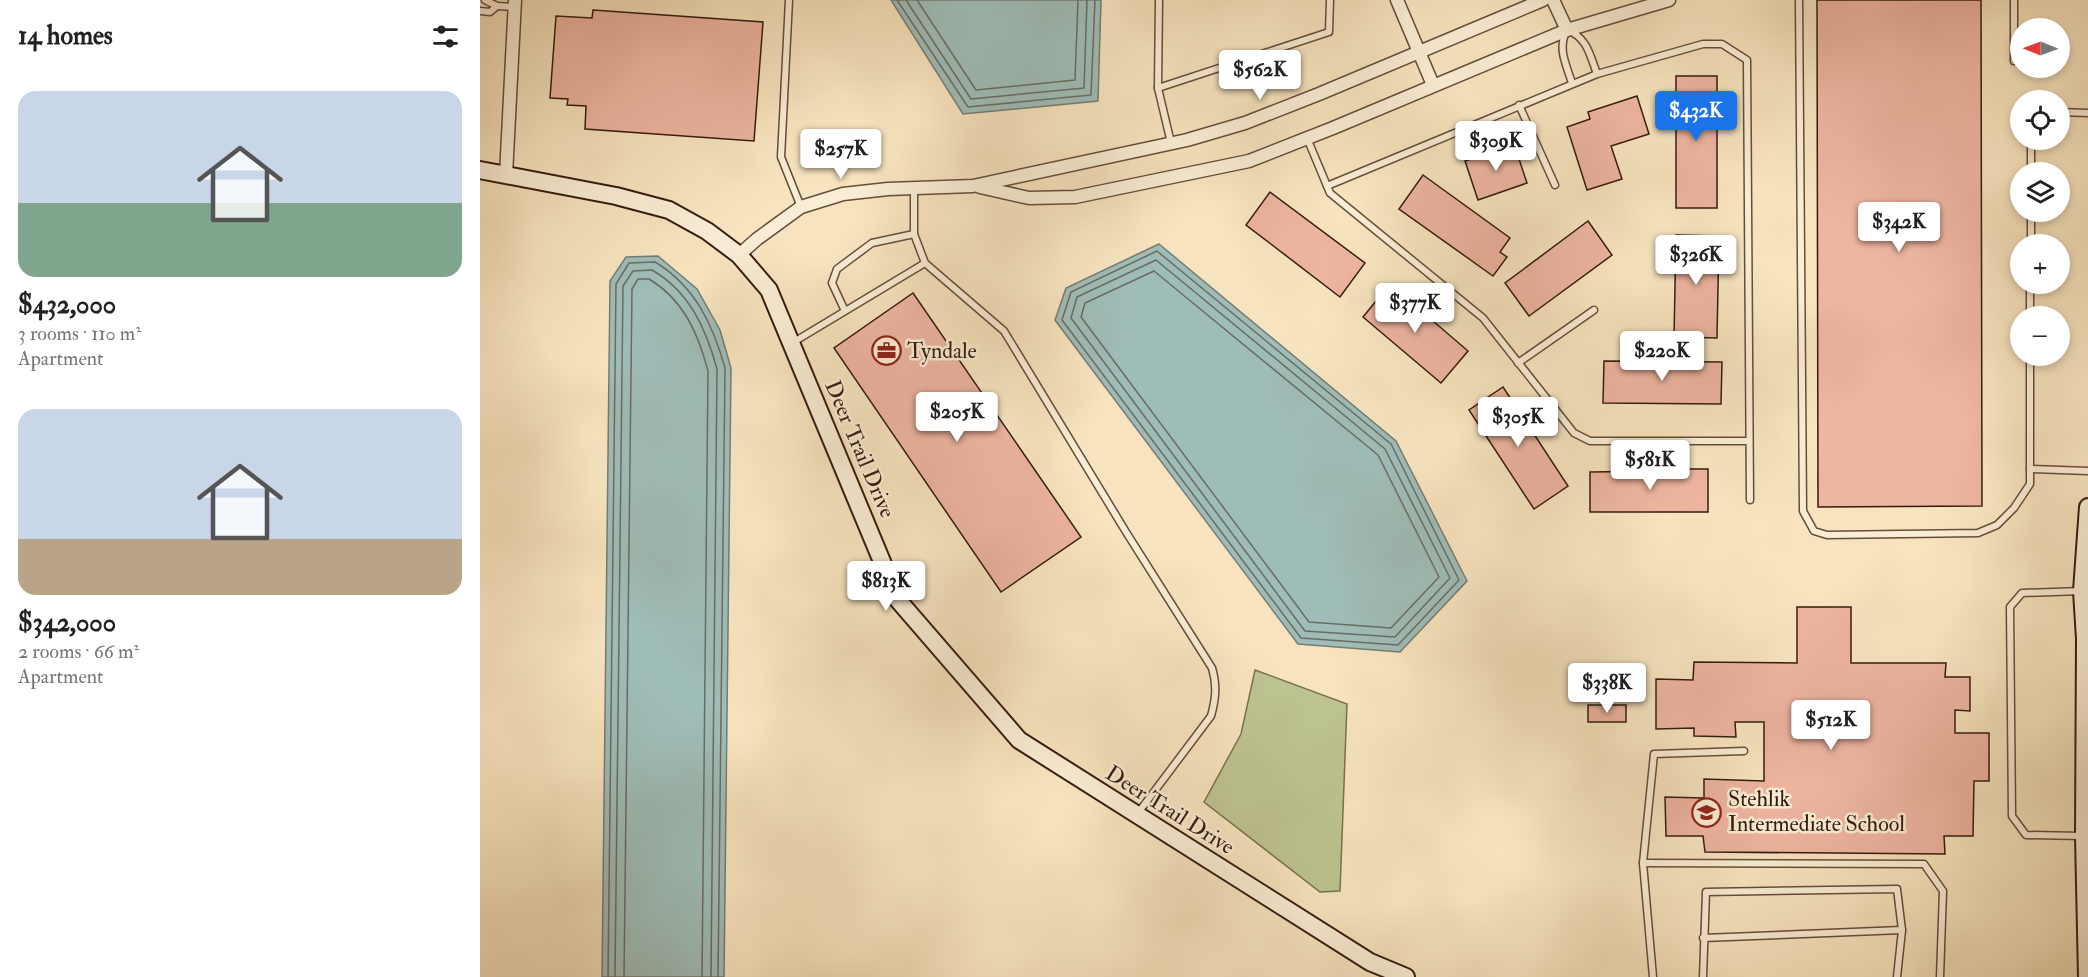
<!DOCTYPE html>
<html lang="en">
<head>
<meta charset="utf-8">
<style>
	body { margin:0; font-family:"IM FELL Double Pica",serif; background:#f6f6f6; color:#222; height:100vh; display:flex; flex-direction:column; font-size:22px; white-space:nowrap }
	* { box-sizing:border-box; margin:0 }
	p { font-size:20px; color:#767676 }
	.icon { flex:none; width:33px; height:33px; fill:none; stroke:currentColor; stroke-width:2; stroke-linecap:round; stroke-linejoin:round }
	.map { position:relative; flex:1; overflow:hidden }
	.side { display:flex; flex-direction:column; background:#fff; width:480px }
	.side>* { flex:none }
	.needle { width:39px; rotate:271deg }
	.fabs { position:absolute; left:1530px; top:18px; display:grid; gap:12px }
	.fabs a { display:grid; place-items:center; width:60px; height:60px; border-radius:50%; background:#fff; box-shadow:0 3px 9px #0003; font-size:30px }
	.price { position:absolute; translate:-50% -51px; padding:0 14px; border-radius:6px; background:#fff; color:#222; font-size:20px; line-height:39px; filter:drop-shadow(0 2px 3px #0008) }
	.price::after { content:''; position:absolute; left:50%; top:36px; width:18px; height:14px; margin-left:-9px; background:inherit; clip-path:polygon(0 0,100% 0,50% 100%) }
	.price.selected { background:#1a73e8; color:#fff }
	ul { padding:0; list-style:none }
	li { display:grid; align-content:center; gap:12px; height:318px; padding:0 18px }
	li span { display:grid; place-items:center; height:186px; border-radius:18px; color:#555 }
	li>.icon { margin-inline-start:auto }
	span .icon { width:108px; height:108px; fill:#fffc; stroke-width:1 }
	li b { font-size:26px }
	h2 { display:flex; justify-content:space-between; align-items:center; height:72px; padding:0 18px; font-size:26px }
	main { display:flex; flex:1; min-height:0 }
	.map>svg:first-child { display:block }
</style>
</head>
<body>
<main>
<section class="side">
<h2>14 homes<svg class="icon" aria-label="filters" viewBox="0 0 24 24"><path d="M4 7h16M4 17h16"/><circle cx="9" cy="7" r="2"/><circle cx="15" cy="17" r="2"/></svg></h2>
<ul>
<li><span style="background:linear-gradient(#c9d6e8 60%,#7fa58c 0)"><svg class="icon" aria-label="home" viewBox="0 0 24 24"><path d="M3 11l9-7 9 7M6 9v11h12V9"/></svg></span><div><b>$432,000</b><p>3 rooms · 110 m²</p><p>Apartment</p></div></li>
<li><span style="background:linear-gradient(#c9d6e8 70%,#b9a48a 0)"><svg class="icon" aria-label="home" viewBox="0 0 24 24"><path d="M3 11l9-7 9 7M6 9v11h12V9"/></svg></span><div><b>$342,000</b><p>2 rooms · 66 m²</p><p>Apartment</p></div></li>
</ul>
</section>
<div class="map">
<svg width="1608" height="977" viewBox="0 0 1608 977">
	<rect width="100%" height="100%" fill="#f7e4bf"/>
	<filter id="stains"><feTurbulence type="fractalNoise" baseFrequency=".00333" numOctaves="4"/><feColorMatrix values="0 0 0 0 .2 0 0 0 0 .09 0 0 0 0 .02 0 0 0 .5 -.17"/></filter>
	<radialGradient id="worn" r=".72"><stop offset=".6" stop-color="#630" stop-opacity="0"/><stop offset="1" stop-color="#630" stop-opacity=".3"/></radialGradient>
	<!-- green -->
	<polygon fill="#bdc491" stroke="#797050" stroke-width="1.5" points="775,670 867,704 860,891 840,892 724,802 761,734"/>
	<!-- water -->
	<g fill="#9fbdb8" stroke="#757c74" stroke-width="1.5">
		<polygon points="411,0 621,0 618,101 483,114"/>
		<polygon points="679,244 916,441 987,581 920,652 818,644 575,320 586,288"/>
		<polygon points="178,256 217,289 240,330 251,368 244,977 122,977 130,281 146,257"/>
	</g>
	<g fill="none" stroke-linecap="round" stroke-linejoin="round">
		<!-- shore -->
		<g stroke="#6a6c64" stroke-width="1.5">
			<polyline points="417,0 488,107 611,95 615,0"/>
			<polyline points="426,0 491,99 604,88 607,0"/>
			<polyline points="437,0 496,90 595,80 598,0"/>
			<polygon points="677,251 911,444 979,580 918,645 821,638 582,320 591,292"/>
			<polygon points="676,260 905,449 970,578 915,637 825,631 591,318 597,297"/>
			<polygon points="674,271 898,455 959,577 911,628 829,622 601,317 605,303"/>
			<path d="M128 977 136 284 149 263 175 262C215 286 233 325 245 368L238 977"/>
			<path d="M135 977 143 286 153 271 172 270C210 292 226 329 237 369L231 977"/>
			<path d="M144 977 152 289 158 279H169C203 299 218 333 228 371L222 977"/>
		</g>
	</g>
	<!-- building -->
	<g fill="#eeb5a1" stroke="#351b0f" stroke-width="1.5">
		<polygon points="1337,0 1501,0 1502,506 1338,507"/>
		<polygon points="113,10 283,22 274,141 105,129 106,106 87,105 88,99 70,98 76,16 112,18"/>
		<rect x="1196" y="76" width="41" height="132"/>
		<polygon points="1157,96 1169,134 1131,146 1142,179 1107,190 1087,127 1110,119 1108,112"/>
		<polygon points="1034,144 1047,183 998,200 985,161"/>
		<polygon points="943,175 1030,238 1020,252 1027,257 1013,276 919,209"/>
		<polygon points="790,192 885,263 860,297 766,225"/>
		<polygon points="1108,221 1132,255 1049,316 1025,283"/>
		<polygon points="1196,235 1239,236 1237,338 1194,337"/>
		<polygon points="910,284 988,351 961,383 883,317"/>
		<polygon points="433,293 601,537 521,592 354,348"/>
		<polygon points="1124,361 1242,362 1241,404 1123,403"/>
		<polygon points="1023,387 1088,486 1054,509 989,410"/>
		<polygon points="1181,469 1228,469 1228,512 1110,512 1110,472 1181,471"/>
		<polygon points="1317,607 1371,607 1371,663 1466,663 1465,677 1490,677 1490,711 1475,710 1475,733 1509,733 1509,781 1494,781 1493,836 1464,836 1465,854 1225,852 1223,836 1186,836 1185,797 1224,798 1224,779 1284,781 1284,722 1255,722 1256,737 1214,736 1214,728 1176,729 1176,679 1213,680 1214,662 1317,663"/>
		<rect x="1108" y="705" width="38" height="17"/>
	</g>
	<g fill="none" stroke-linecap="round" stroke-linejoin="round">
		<defs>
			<g id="lane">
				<polyline points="5,0 17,6 35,7"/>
				<polyline points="309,0 301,157 321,207"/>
				<polyline points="1319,0 1323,511 1334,531 1347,535 1498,533 1517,525 1534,508 1550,484 1550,356"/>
				<polyline points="0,11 10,12 17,6"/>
				<polyline points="1534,61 1534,0"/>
				<path d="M1092 83C1086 64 1077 48 1087 30 1107 37 1110 55 1117 74"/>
				<polyline points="678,88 679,0"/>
				<polyline points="1039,105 1075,185"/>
				<polyline points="1580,112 1608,113"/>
				<polyline points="827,138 850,193 1003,318 1094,433 1110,441 1269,441"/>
				<polyline points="691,143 678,88 849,32 850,0"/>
				<polyline points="1551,172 1551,140"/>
				<polyline points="847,186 1117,74 1223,44 1242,44 1267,60 1270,500"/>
				<path d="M434 189V234L445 263 524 331 646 532 732 668C737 685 736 698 731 716L658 813"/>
				<polyline points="1551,244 1551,212"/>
				<polyline points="365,311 352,283 357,269 392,243 434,234"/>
				<polyline points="1550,316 1550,284"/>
				<polyline points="312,343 445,263"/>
				<polyline points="1038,363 1114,310"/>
				<polyline points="1550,469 1608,471"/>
				<polyline points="1601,591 1542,593 1530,607 1532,816 1546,835 1602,836"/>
				<polyline points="1163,863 1444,864 1463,891 1460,977"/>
				<polyline points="1223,938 1422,930"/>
				<polyline points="1173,977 1163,863 1174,754 1264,751"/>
				<polyline points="1223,977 1226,892 1417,889 1422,930 1417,977"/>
			</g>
			<g id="street">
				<polyline points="917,0 953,85"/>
				<polyline points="1073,0 1087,30"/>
				<polyline points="26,175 35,0"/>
				<polyline points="500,187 549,198 595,197 769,161 853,128 1087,30 1189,0"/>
				<polyline points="259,255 277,239 321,207 363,194 408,189 493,186 707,140 765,123 839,94 1063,0"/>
			</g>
			<g id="secondary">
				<polyline points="0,170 136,196 189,210 227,231 259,255 289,290 418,600 539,740 890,962 926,977"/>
				<polyline points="1607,977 1604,836 1605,639 1602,591 1608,507"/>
			</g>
		</defs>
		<!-- lane casing -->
		<use href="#lane" stroke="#664d3b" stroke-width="9"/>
		<!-- street casing -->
		<use href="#street" stroke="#664d3b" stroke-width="15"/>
		<!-- secondary casing -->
		<use href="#secondary" stroke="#351b0f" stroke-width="20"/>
		<!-- lane -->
		<use href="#lane" stroke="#faedd5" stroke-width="6"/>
		<!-- street -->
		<use href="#street" stroke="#faedd5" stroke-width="12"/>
		<!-- secondary -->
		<use href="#secondary" stroke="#faedd5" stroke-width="16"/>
	</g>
	<!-- icons -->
	<defs>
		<symbol id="office-ring" viewBox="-11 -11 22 22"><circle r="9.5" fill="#faedd5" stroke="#8f2418" stroke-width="1.5"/><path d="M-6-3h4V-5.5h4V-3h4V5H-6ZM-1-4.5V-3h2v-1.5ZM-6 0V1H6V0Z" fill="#8f2418"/></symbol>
		<symbol id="school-ring" viewBox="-11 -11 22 22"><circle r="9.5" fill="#faedd5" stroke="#8f2418" stroke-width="1.5"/><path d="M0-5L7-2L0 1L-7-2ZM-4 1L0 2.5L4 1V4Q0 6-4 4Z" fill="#8f2418"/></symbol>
	</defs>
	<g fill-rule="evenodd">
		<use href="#office-ring" x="390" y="334" width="33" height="33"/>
		<use href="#school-ring" x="1210" y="796" width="33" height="33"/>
	</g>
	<g text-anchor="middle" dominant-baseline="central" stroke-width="5" stroke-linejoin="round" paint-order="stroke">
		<!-- poi labels -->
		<g font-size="22" fill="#351b0f" stroke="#faedd5" text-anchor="start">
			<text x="427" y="351">Tyndale</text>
			<text x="1248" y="799">Stehlik<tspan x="1248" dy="25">Intermediate School</tspan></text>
		</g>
		<!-- street labels -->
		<g font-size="22" fill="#351b0f" stroke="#faedd5">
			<text transform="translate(380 449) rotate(67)">Deer Trail Drive</text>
			<text transform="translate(690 810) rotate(32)">Deer Trail Drive</text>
		</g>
	</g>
	<rect width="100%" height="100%" filter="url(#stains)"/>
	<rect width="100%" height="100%" fill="url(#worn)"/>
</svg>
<div class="fabs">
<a><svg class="needle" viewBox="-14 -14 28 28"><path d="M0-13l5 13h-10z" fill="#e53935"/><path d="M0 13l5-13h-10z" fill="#767676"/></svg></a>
<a><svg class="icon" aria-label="locate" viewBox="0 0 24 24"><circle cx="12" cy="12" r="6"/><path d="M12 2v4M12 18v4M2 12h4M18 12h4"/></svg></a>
<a><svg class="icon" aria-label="layers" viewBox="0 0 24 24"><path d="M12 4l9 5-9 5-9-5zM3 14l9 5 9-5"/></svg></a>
<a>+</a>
<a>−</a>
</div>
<b class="price" style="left:780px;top:101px">$562K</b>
<b class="price selected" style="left:1216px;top:142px">$432K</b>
<b class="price" style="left:1016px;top:172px">$309K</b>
<b class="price" style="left:361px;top:180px">$257K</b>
<b class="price" style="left:1419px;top:253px">$342K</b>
<b class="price" style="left:1216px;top:286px">$326K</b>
<b class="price" style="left:935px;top:334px">$377K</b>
<b class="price" style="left:1182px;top:382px">$220K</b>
<b class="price" style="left:477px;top:443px">$205K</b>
<b class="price" style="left:1038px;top:448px">$305K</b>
<b class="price" style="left:1170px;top:491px">$581K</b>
<b class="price" style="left:406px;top:612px">$813K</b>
<b class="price" style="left:1127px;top:714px">$338K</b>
<b class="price" style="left:1351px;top:751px">$512K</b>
</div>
</main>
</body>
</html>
